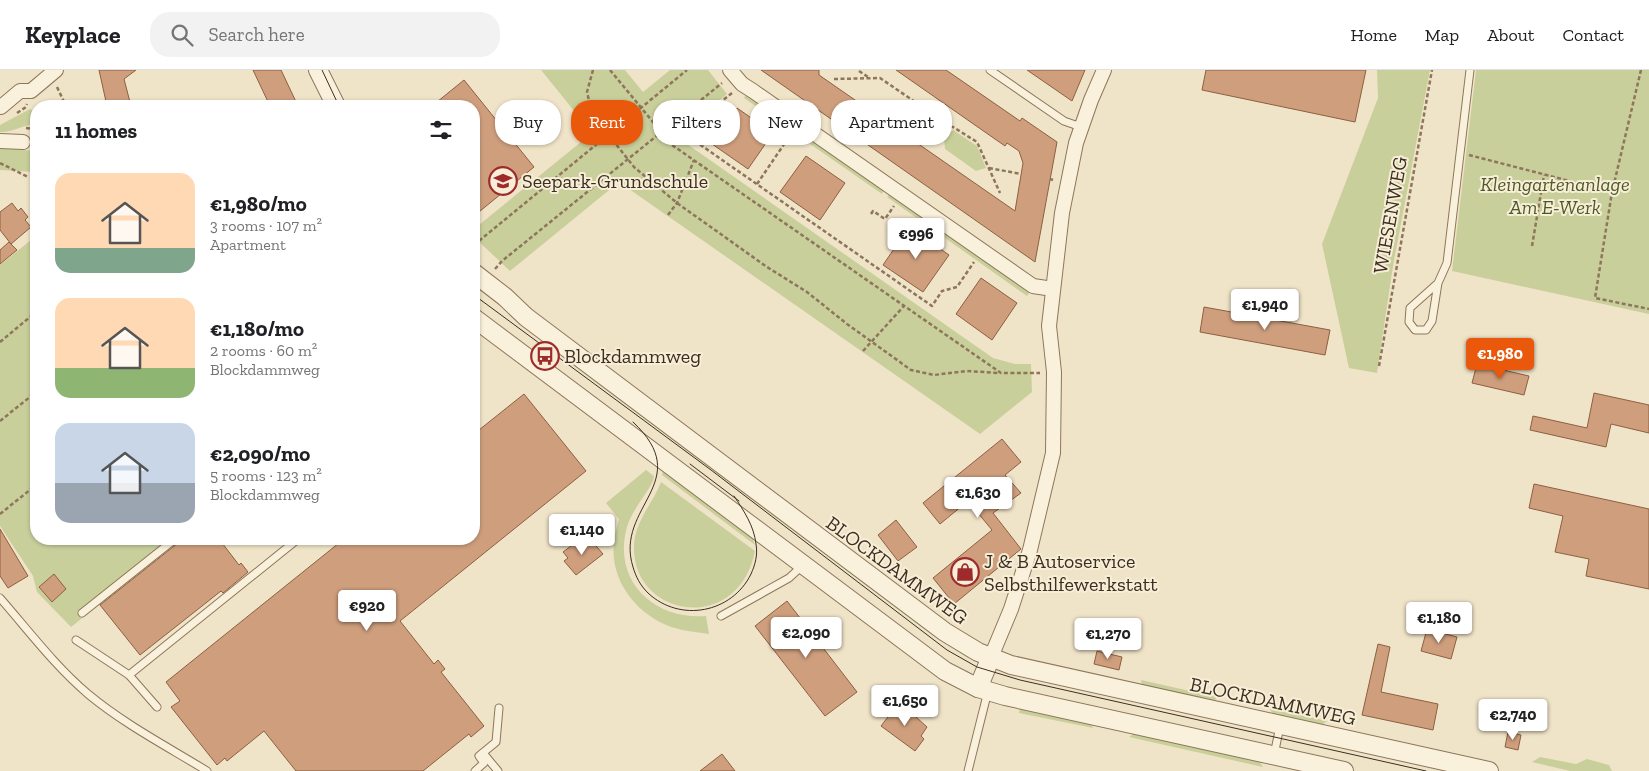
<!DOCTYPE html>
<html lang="en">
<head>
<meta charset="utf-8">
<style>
	body { margin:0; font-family:"Zilla Slab",serif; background:#f2f2f2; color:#202124; height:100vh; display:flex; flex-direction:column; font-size:19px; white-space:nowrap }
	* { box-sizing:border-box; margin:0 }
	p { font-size:16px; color:#757577 }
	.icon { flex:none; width:28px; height:28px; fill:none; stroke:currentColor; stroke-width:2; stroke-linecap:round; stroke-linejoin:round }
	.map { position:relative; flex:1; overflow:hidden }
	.details { position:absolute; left:30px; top:30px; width:450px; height:445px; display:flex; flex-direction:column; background:#fff; border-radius:20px; box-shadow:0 1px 4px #0004 }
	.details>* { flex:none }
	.banner { position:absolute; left:495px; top:30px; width:475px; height:45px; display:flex; gap:10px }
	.price { position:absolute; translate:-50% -42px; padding:0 11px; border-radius:5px; background:#fff; color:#222; font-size:16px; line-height:32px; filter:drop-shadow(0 1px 2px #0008) }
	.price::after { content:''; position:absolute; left:50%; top:30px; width:15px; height:11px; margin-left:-8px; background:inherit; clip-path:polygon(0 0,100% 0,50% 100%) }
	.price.selected { background:#ea580c; color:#fff }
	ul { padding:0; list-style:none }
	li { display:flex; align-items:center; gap:15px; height:125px; padding:0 25px }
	li span { display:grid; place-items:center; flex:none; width:140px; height:100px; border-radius:15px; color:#555 }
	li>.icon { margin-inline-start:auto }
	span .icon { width:60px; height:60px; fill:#fffc; stroke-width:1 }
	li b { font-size:21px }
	h2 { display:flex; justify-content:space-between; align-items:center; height:60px; padding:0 25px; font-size:21px }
	.chip { padding:0 18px; border-radius:20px; background:#fff; box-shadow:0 1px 4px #0004; font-size:18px; line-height:45px }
	.chip.selected { background:#ea580c; color:#fff }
	header { display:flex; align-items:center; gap:30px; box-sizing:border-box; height:70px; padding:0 25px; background:#fff; border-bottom:1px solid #e0e0e0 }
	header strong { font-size:24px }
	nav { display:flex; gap:28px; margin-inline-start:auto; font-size:18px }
	.search { width:350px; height:45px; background:#f2f2f2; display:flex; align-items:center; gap:12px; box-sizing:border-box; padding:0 18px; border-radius:20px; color:#757577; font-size:19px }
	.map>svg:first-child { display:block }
</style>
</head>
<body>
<header>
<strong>Keyplace</strong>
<div class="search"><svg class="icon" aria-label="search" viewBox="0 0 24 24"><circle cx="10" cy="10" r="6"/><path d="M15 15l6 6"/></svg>Search here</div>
<nav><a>Home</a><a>Map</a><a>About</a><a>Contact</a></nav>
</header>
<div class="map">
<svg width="1649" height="701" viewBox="0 0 1649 701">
	<rect width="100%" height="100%" fill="#f0e4c8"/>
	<!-- green -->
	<g fill="#c9cf9b">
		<polygon points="541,0 625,0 643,22 670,0 708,0 727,24 677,67 993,288 1015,294 1031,294 1032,322 980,364 619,112 510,201 474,167 474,159 592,63"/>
		<polygon points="1377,0 1430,0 1393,196 1377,303 1349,298 1322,174 1378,28"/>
		<polygon points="1476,0 1649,0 1649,244 1452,201"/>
		<polygon points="746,24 884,120 882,124 744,28"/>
		<path d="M30 39 36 43V54C22 55 11 63 0 62V55Z"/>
		<polygon points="953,60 977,76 986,98 976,101 945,79 944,68"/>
		<polygon points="0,78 36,81 36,102 0,100"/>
		<polygon points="890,124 1030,222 1027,226 887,127"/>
		<polygon points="36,166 36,469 181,469 71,557 37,522 33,506 0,456 0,195"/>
		<polygon points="577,291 969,585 968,588 932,565 574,296"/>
		<path d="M646 400 654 406 653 411C645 427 632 440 627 457 612 511 654 550 706 546L709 564C697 562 683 561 671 557 636 544 609 510 614 471 615 464 617 456 619 449L606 433Z"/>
		<polygon points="663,400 753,469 755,475 662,405"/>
		<path d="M661 412 755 481C738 566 631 548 634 475 635 451 653 433 661 412Z"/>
		<polygon points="1141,610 1217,627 1214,632 1142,616"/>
		<polygon points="1020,638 1091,653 1093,658 1019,643"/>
		<polygon points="1269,638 1327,651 1321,656 1274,645"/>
		<polygon points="1135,663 1259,691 1263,697 1129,667"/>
		<polygon points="1540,687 1576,694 1587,689 1609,695 1612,701 1570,701 1532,692"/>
	</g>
	<!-- building -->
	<g fill="#cf9f7d" stroke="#8d5f41">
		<polygon points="99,0 136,0 124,9 131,36 107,36"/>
		<polygon points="253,0 281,0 298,36 270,36"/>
		<polygon points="761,0 819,0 819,5 1015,141 1023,93 1019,81 1007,73 1005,76 896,0 946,0 1020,51 1022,48 1057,72 1035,192"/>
		<polygon points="1027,0 1085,0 1072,31"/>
		<polygon points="1206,0 1366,0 1355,52 1202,20"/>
		<polygon points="464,10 534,97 474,146 474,36 432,36"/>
		<polygon points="737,38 773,63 748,99 712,74"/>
		<polygon points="806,86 845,113 820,150 780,122"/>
		<polygon points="12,133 18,141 21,138 28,147 25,150 31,157 11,174 0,160 0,142"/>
		<polygon points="909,157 949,185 923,222 883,195"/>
		<polygon points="9,172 17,180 0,194 0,180"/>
		<polygon points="981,208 1017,233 992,270 956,244"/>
		<polygon points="1204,237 1330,260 1325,285 1200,262"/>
		<polygon points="1477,294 1529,306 1524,325 1472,313"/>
		<polygon points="1594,323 1649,335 1649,363 1611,354 1606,377 1530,360 1533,346 1587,358"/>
		<polygon points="524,324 586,401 400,551 434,594 438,590 445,599 441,602 484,656 471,667 469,664 423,701 296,701 264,661 227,691 225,688 217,695 171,637 180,631 166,612 344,469 474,469 474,364"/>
		<polygon points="1002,369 1021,392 1005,405 1021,423 993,443 1021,479 954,534 933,508 992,460 968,431 940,454 923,433"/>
		<polygon points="1534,414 1649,439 1649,519 1586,506 1589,489 1555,482 1563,446 1529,438"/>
		<polygon points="896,450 917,477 898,491 878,465"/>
		<polygon points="0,459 28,506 8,518 0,506"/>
		<polygon points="181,469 219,469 239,495 241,493 248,502 223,523 221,521 140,585 100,535 178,473"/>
		<polygon points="579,470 583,476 591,470 603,484 576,505 564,491 568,488 563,482"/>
		<polygon points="54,504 66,519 52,532 39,517"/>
		<polygon points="787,531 857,622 825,646 755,556"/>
		<polygon points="1427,559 1457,567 1451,589 1421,581"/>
		<polygon points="1378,574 1390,577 1381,622 1438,634 1433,660 1362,645"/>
		<polygon points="1097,581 1122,587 1119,600 1094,594"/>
		<polygon points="897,635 916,647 927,657 921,666 924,669 915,681 881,656"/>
		<polygon points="1508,662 1521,665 1518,680 1505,677"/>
		<polygon points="722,684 735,701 700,701"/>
	</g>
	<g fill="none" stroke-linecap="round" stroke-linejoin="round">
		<defs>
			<g id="service">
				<polyline points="990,0 1064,51 1081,57"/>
				<polyline points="1438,213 1410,238 1409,252 1415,260 1426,260 1432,251 1438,213 1447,193 1470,0"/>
				<path d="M0 528C28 560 55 596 88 624 124 654 168 677 207 701"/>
				<polyline points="82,543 175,469"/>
				<polyline points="721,546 789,508 802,496"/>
				<polyline points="76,570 129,605 298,469"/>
				<polyline points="129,605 157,637"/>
				<polyline points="483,683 498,701"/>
				<polyline points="1274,685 1280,656"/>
				<polyline points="475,701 484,693 479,686 496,672 499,638"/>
				<polyline points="968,701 988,621"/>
			</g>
			<g id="minor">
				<polyline points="730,0 742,14 753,21 1033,216 1053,219"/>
				<polyline points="1,37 20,21 31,21 56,0"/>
				<polyline points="0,71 23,72"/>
				<polyline points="991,587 1011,539 1030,480 1053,383 1054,302 1049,256 1062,143 1076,73 1091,30 1104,0"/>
			</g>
			<g id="tertiary">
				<polyline points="318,0 336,36"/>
				<polyline points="474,203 505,227 526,247 945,562 978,582 1011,595 1489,701"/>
				<polyline points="474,248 945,601 978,618 1005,626 1344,701"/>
				<polyline points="978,618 991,587"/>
			</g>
		</defs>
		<!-- service casing -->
		<use href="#service" stroke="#8d765c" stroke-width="9"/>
		<!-- minor casing -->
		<use href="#minor" stroke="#8d765c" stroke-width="16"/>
		<!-- tertiary casing -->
		<use href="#tertiary" stroke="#8d765c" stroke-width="20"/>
		<!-- path -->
		<g stroke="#8d765c" stroke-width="2.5" stroke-dasharray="4 2.5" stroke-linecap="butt">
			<polyline points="593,0 587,22 591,39 596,49 634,97 677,133 767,197 807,222 847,254 911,300 934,305 966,301 999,303"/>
			<polyline points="610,0 672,75 1001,303 1040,303"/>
			<polyline points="1641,0 1612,122 1595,228 1649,239"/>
			<polyline points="859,1 868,7"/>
			<polyline points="834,9 880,8 927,40 936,57 953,57 977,72 1000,123"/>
			<polyline points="57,17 66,36"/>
			<polyline points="732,23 712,39 692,69 932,236 942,221 957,217 974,192"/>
			<polyline points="17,43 26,37 27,34"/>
			<polyline points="26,58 36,59"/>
			<polyline points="1469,85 1612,122"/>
			<polyline points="0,93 28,107"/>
			<polyline points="989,98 1021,104"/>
			<polyline points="1050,109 1053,110"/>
			<polyline points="757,114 791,64"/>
			<polyline points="871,144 873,141 885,149 894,136"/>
			<polyline points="668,145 677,133 694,90"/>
			<polyline points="474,175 687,0"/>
			<polyline points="1532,176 1544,105"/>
			<polyline points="495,199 502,191 722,13"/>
			<polyline points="0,272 36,242"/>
			<polyline points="863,281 904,236"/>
			<polyline points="1379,296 1432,0"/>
			<polyline points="0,351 36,322"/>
			<polyline points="0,444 36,415"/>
		</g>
		<!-- service -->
		<use href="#service" stroke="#faf1dc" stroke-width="7"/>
		<!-- minor -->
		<use href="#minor" stroke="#faf1dc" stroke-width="14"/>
		<!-- tertiary -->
		<use href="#tertiary" stroke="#faf1dc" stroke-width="18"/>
		<!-- tram -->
		<g stroke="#3d2e20" stroke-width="1">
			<polyline points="322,0 339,36"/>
			<polyline points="474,225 711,400 947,580 977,597 1020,610 1426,701"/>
			<path d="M633 352C697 412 614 436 633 497 636 507 640 515 648 523 680 553 732 543 751 504 755 495 758 485 756 474 754 456 744 441 734 426"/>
			<polyline points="690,394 739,431"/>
		</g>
	</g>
	<!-- icons -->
	<defs>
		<symbol id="school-ring" viewBox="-11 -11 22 22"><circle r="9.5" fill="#f7eed8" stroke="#9e2a2b" stroke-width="1.5"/><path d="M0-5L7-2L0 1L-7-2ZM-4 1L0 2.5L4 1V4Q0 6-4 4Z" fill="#9e2a2b"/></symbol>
		<symbol id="bus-ring" viewBox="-11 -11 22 22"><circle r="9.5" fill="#f7eed8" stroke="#9e2a2b" stroke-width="1.5"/><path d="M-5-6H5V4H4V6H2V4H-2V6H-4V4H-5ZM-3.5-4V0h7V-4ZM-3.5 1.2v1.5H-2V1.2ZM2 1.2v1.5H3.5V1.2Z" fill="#9e2a2b"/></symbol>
		<symbol id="shop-ring" viewBox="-11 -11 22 22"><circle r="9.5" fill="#f7eed8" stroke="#9e2a2b" stroke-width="1.5"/><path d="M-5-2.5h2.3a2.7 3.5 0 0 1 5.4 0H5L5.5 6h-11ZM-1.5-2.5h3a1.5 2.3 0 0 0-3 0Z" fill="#9e2a2b"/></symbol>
	</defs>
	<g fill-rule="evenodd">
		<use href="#school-ring" x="487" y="95" width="32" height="32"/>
		<use href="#bus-ring" x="529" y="270" width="32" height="32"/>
		<use href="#shop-ring" x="949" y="486" width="32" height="32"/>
	</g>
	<g text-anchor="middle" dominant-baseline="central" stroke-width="4" stroke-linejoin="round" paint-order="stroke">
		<!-- poi labels -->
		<g font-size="20" fill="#3d2e20" stroke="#f7eed8" text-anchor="start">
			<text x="522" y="111">Seepark-Grundschule</text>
			<text x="564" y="286">Blockdammweg</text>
			<text x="984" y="491">J &amp; B Autoservice<tspan x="984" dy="23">Selbsthilfewerkstatt</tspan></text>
		</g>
		<!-- park labels -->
		<g font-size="20" font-style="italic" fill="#4d5a26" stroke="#f7eed8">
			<text x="1555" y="114">Kleingartenanlage<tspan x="1555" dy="23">Am E-Werk</tspan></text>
		</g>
		<!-- street labels -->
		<g font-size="20" fill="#3d2e20" stroke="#f7eed8">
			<text transform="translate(1390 145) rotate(-80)">WIESENWEG</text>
			<text transform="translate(897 500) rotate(36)">BLOCKDAMMWEG</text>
			<text transform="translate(1273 631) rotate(12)">BLOCKDAMMWEG</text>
		</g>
	</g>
</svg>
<b class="price" style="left:916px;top:190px">€996</b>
<b class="price" style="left:1265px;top:261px">€1,940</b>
<b class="price selected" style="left:1500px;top:310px">€1,980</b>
<b class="price" style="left:978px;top:449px">€1,630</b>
<b class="price" style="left:582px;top:486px">€1,140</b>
<b class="price" style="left:367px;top:562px">€920</b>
<b class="price" style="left:1439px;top:574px">€1,180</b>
<b class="price" style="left:806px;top:589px">€2,090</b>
<b class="price" style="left:1108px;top:590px">€1,270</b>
<b class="price" style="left:905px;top:657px">€1,650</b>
<b class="price" style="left:1513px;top:671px">€2,740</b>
<div class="banner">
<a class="chip">Buy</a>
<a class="chip selected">Rent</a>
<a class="chip">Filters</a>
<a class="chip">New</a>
<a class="chip">Apartment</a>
</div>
<section class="details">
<h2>11 homes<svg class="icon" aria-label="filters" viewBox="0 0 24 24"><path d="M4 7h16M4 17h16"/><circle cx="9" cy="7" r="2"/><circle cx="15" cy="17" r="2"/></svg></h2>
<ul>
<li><span style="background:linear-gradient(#ffd9b3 75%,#7fa58c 0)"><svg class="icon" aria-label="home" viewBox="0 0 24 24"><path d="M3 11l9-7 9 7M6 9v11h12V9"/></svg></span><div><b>€1,980/mo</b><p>3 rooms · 107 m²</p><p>Apartment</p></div></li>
<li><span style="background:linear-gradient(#ffd9b3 70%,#8fb573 0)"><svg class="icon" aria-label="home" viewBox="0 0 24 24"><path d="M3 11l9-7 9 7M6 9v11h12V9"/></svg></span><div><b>€1,180/mo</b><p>2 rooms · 60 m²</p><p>Blockdammweg</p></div></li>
<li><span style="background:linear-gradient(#c9d6e8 60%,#9aa5b1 0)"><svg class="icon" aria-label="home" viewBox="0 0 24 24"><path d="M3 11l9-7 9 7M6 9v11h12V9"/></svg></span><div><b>€2,090/mo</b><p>5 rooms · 123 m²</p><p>Blockdammweg</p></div></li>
</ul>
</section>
</div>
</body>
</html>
